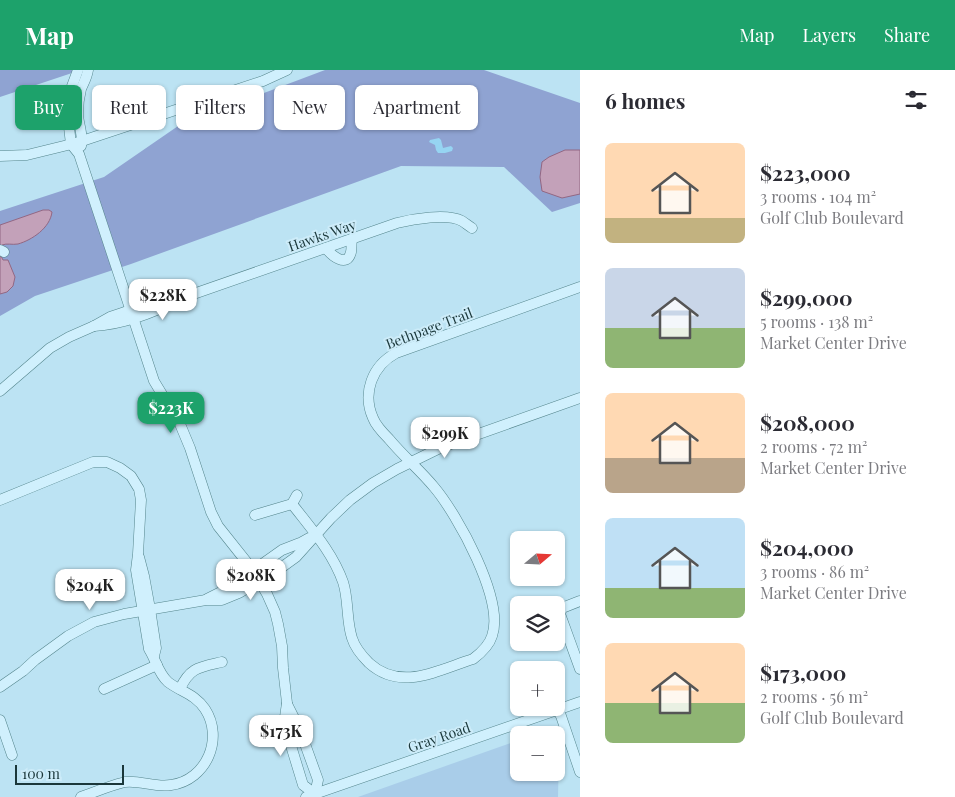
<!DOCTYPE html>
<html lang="en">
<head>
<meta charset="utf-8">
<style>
	body { margin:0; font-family:"Playfair Display",serif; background:#f2f2f3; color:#2b2b33; height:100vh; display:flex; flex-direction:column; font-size:19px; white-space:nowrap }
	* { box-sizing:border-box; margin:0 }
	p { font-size:16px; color:#7c7c81 }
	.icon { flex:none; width:28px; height:28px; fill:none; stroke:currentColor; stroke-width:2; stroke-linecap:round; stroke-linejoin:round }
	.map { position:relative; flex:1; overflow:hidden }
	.sheet { display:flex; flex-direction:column; background:#fff; width:375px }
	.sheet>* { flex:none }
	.guide { position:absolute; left:15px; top:15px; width:475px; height:45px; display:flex; gap:10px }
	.needle { width:32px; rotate:71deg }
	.buttons { position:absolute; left:510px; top:461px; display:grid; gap:10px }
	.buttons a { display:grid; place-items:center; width:55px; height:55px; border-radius:8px; background:#fff; box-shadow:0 1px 4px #0004; font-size:25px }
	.scale { position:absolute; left:15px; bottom:12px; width:109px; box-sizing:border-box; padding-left:5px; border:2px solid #1a373a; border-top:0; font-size:14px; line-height:18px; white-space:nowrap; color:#1a373a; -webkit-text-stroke:4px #cdecf9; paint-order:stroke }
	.price { position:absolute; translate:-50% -42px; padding:0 11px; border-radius:10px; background:#fff; color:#222; font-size:16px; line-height:32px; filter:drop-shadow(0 1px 2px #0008) }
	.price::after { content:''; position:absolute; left:50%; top:30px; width:15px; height:11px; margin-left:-8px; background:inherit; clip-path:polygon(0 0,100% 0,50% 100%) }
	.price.active { background:#1da26b; color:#fff }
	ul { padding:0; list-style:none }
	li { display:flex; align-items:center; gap:15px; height:125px; padding:0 25px }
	li span { display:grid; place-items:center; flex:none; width:140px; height:100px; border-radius:8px; color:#555 }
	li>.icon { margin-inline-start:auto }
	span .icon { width:60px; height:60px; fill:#fffc; stroke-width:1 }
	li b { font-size:21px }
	h2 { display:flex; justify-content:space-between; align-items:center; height:60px; padding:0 25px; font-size:21px }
	.chip { padding:0 18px; border-radius:8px; background:#fff; box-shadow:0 1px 4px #0004; font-size:18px; line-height:45px }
	.chip.active { background:#1da26b; color:#fff }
	header { display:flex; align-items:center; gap:30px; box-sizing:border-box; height:70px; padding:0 25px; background:#1da26b; color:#fff }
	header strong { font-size:24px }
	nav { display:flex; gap:28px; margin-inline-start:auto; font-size:18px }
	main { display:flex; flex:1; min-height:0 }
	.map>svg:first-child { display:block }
</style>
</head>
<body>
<header>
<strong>Map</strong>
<nav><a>Map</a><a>Layers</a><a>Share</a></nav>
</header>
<main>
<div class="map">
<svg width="580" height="727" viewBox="0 0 580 727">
	<rect width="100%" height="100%" fill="#bce3f3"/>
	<!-- farmland -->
	<polygon fill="#a9cde9" points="519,670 519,702 556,702 556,674 559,680 558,727 358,727"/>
	<!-- green -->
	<g fill="#8fa3d2">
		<polygon points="0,0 81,0 0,27"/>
		<polygon points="325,0 484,0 580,33 580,133 552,142 504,97 401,96 131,194 35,226 0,246 0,141 104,107 181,54"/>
	</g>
	<!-- sand -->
	<polygon fill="#96d4f2" points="439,68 441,70 443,78 451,76 453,78 452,81 445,83 438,83 436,80 435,75 429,72 430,70"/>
	<!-- water -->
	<g fill="#c3a1b9" stroke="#926783">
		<polygon points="565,80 580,80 580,124 562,128 542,121 540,107 542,92 549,87"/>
		<path d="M43 140H49L52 142C50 158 32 170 18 174 12 175 7 173 2 175L0 181V155Z"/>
		<polygon points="0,184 3,190 8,190 15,207 13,216 7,222 0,224"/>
	</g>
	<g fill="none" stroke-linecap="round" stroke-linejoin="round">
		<defs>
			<g id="minor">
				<polyline points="78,0 68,27 68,35 69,57 71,74 79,84 154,311 180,354 190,378 211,442 218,456 253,500 267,524 275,542 278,554 282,576 283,598 287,633 285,647 287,660 292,679 303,715 315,724"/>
				<path d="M81 76C84 67 78 53 78 44 78 35 79 27 81 19 84 12 87 7 88 0"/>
				<polyline points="0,86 27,85 76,73 263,11 287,0"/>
				<path d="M326 178C331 185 347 199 351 182 352 178 351 173 352 169"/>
				<polyline points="0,180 4,182"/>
				<path d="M94 256C125 254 155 242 182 228L397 153C413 149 447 143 462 151 465 153 469 156 472 158"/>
				<polyline points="0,321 50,278 69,267 94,256 110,247 122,243 156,231 175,229"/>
				<path d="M0 430 93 392H107L120 398 131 406 139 419 141 430 138 484 136 500 149 579C156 590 158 603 168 612 181 622 195 624 205 639 224 668 207 710 171 715 156 718 140 710 125 712 112 715 94 722 81 727"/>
				<polyline points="292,434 297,425"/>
				<path d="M255 445 292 434 296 439C314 462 333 484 343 512 349 530 346 550 352 568 355 578 362 586 369 593 401 622 438 600 473 589 481 583 489 576 492 566 505 530 457 444 434 417 420 400 403 386 389 369 383 363 376 356 373 348 362 323 372 296 396 283L580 217"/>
				<polyline points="139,487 144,506 150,539 156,578 154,586"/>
				<polyline points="207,529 235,515 258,497 282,480 300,473 309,468"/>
				<polyline points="580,531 562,538 560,544 580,599"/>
				<polyline points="0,617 23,601 35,590 68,566 94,552 124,544 206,530 222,530 239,523 278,500 296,487 331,448 350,430 373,413 397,399 442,377 580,328"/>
				<polyline points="104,619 157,595"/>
				<path d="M180 619C190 597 200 597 222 592"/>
				<polyline points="287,634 300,660 318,710 315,724"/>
				<polyline points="557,639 561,646 580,702"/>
				<polyline points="0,650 12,685"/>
				<polyline points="306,727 580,632"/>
			</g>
		</defs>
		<!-- minor casing -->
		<use href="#minor" stroke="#54858c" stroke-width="11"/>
		<!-- minor -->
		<use href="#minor" stroke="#d0f0fd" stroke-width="10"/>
	</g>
	<g text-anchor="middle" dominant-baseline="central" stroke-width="4" stroke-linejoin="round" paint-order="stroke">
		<!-- street labels -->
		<g font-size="14" fill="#1a373a" stroke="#cdecf9">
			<text transform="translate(322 165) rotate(-19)">Hawks Way</text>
			<text transform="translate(429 258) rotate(-21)">Bethpage Trail</text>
			<text transform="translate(439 667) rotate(-19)">Gray Road</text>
		</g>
	</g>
</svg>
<div class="buttons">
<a><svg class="needle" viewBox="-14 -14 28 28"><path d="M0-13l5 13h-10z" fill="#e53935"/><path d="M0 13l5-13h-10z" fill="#7c7c81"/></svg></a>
<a><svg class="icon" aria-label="layers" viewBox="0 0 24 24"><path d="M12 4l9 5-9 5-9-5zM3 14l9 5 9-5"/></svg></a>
<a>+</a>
<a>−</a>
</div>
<div class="scale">100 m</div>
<b class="price" style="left:163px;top:251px">$228K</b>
<b class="price active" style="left:171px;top:364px">$223K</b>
<b class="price" style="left:445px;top:389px">$299K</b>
<b class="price" style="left:251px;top:531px">$208K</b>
<b class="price" style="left:90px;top:541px">$204K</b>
<b class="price" style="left:281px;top:687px">$173K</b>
<div class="guide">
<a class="chip active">Buy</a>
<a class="chip">Rent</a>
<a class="chip">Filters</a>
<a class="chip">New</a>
<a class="chip">Apartment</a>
</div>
</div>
<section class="sheet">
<h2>6 homes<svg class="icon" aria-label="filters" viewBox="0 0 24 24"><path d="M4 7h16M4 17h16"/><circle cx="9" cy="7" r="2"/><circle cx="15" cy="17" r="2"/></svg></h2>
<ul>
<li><span style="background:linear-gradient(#ffd9b3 75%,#c2b280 0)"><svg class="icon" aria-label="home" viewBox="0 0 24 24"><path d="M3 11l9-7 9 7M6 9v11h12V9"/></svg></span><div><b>$223,000</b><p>3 rooms · 104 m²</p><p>Golf Club Boulevard</p></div></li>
<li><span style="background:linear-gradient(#c9d6e8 60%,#8fb573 0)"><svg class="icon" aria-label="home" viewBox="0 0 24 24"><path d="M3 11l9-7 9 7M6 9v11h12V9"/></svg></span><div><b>$299,000</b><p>5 rooms · 138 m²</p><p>Market Center Drive</p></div></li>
<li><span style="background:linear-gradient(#ffd9b3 65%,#b9a48a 0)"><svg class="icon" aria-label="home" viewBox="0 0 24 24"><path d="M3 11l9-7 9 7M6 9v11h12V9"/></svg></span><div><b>$208,000</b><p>2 rooms · 72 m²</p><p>Market Center Drive</p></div></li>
<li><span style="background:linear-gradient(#bfe0f5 70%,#8fb573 0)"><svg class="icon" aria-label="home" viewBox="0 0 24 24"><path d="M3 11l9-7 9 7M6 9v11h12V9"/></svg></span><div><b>$204,000</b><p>3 rooms · 86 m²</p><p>Market Center Drive</p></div></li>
<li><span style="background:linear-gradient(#ffd9b3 60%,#8fb573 0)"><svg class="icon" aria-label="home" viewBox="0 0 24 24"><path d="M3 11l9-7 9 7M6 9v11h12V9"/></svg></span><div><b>$173,000</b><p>2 rooms · 56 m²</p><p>Golf Club Boulevard</p></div></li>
</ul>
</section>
</main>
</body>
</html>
